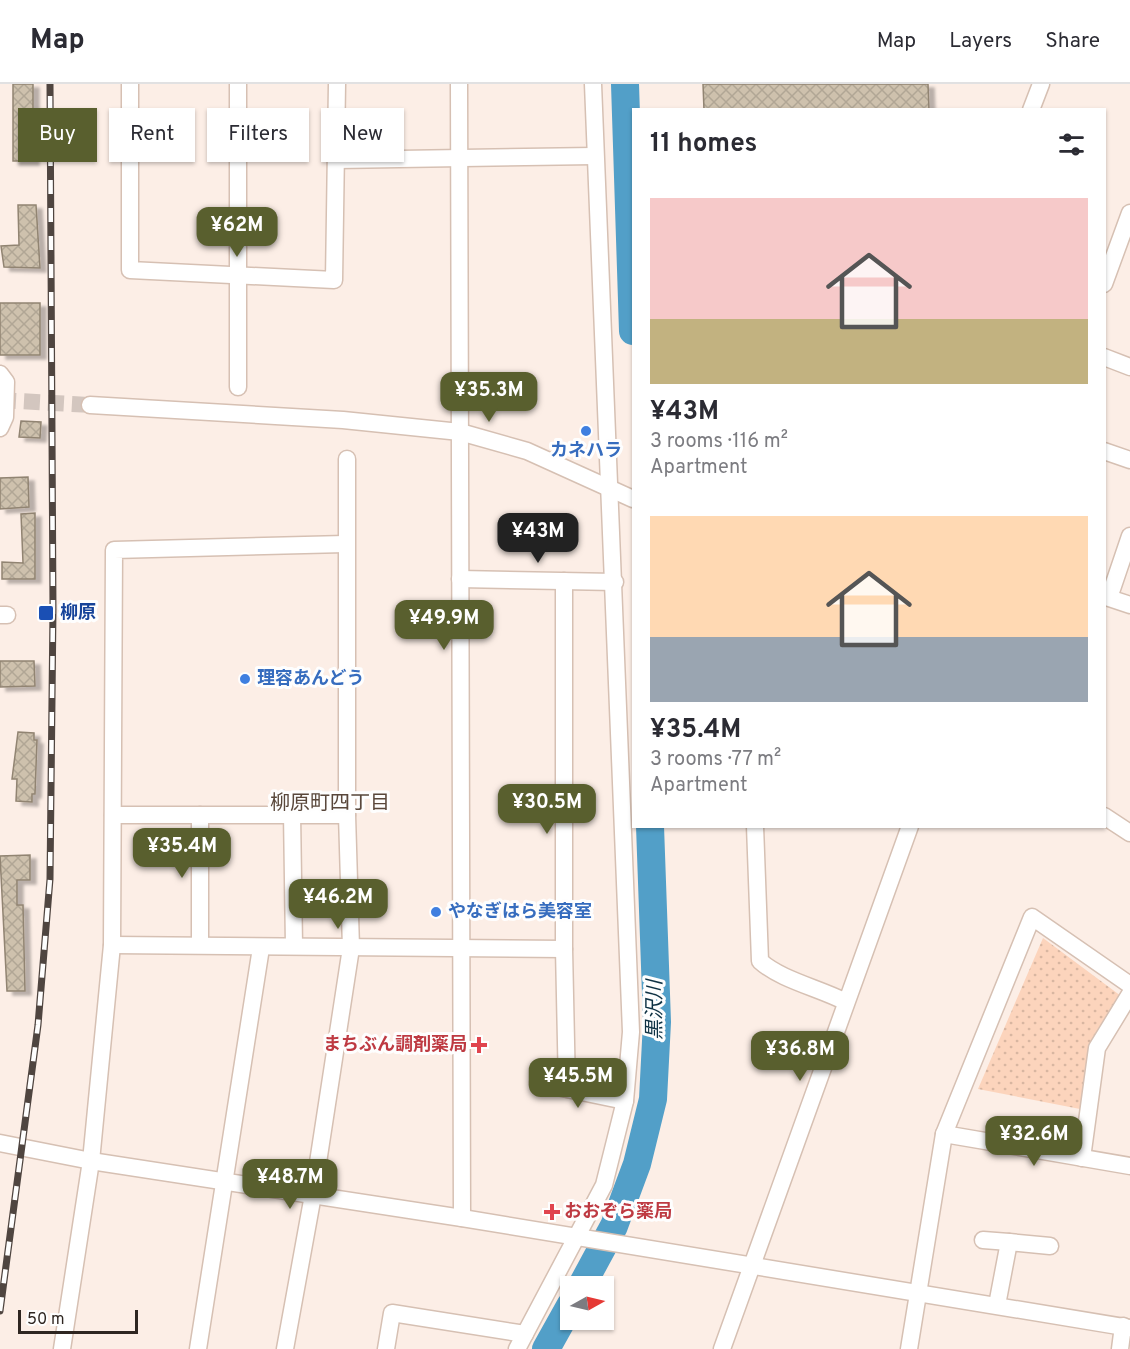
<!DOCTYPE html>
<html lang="en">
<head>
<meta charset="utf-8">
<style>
	body { margin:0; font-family:Overpass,"Noto Sans JP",sans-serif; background:#f2f2f3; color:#2b2b33; height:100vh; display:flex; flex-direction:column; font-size:22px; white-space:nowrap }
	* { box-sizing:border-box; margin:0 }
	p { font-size:20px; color:#7c7c81 }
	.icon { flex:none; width:33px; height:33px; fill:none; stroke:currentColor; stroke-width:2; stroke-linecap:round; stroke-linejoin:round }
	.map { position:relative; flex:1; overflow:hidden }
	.panel { position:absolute; left:632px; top:24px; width:474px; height:720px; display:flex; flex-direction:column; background:#fff; border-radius:0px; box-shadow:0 2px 4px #0004 }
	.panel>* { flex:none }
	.guide { position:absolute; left:18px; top:24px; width:524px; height:54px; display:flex; gap:12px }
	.needle { width:39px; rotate:82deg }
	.tools { position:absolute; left:560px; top:1192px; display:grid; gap:12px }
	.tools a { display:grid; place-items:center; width:54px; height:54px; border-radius:0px; background:#fff; box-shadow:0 2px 4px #0004; font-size:30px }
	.scale { position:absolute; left:18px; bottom:15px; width:120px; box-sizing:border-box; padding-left:6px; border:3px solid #2f2621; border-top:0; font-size:16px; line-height:21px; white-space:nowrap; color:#2f2621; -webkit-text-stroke:4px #fefefe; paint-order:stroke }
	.price { position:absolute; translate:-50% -51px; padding:0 14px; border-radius:12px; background:#595f2e; color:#fff; font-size:20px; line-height:39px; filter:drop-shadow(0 2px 3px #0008) }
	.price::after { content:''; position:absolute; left:50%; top:36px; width:18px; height:14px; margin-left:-9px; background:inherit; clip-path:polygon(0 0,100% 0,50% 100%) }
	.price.active { background:#222; color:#fff }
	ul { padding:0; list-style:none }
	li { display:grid; align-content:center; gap:12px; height:318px; padding:0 18px }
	li span { display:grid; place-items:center; height:186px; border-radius:0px; color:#555 }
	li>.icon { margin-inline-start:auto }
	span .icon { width:108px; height:108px; fill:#fffc; stroke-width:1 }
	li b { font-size:26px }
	h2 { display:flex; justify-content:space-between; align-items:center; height:72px; padding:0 18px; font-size:26px }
	.pill { padding:0 21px; border-radius:0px; background:#fff; box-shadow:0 2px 4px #0004; font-size:21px; line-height:54px }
	.pill.active { background:#595f2e; color:#fff }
	header { display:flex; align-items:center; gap:36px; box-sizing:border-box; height:84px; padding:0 30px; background:#fff; border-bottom:2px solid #e1e1e2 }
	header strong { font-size:28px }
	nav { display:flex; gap:33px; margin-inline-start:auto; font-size:21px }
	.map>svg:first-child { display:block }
</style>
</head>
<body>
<header>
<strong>Map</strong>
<nav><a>Map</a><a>Layers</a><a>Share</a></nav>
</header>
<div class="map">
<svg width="1130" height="1265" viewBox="0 0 1130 1265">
	<defs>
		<pattern id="park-dots" width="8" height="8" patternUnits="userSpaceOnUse" patternTransform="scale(1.5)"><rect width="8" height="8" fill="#fcd4bc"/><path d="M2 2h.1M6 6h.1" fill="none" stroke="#d8b6a1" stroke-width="1.8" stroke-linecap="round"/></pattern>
		<pattern id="building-cross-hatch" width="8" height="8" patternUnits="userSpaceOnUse" patternTransform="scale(1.5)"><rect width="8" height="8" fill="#cec1ad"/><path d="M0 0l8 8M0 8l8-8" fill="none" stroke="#b1a695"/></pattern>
		<filter id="shadow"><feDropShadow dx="6" dy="4" stdDeviation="1.5" flood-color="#0004"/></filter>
	</defs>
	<rect width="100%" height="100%" fill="#fceee6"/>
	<!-- park -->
	<polygon fill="url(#park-dots)" points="1043,854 1121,912 1091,962 1080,1025 978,1005"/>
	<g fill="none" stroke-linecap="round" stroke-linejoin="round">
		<!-- river -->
		<g stroke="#529fc8" stroke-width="28">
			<polyline points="625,0 633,247"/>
			<polyline points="581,1203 614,1142 637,1080 653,1015 657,938 650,742"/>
			<polyline points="546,1265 570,1222"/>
		</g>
	</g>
	<!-- building -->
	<g fill="url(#building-cross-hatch)" stroke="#918472" stroke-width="1.5" filter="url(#shadow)">
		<rect x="13" y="0" width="20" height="77"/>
		<polygon points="703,0 928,0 929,26 704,26"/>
		<polygon points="18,121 36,121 40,184 4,183 1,162 19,161"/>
		<rect x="0" y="219" width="40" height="52"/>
		<polygon points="21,337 41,338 40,354 19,353"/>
		<polygon points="28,393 29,423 0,425 0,394"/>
		<polygon points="35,429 35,495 2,495 2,478 23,479 21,430"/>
		<polygon points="0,577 34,577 35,602 0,603"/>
		<polygon points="18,648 34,649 34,656 37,656 35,710 32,710 32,718 16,717 17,695 12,695"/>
		<polygon points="30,771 30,796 17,796 17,821 23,821 25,907 7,907 0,772"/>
	</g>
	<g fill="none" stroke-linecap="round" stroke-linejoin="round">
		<!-- minor-tunnel -->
		<polyline stroke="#d3c6bf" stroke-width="16" stroke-dasharray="16 8" stroke-linecap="butt" points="0,316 90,321"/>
		<defs>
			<g id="minor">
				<polyline points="130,0 130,186 334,196 337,0"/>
				<polyline points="459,0 462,1134"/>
				<polyline points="1031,26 1041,0"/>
				<polyline points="336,76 594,72"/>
				<polyline points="1104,200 1130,129"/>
				<polyline points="1104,273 1130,283"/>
				<polyline points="0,290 6,298 5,333 0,344"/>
				<polyline points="238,303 238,0"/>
				<polyline points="90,321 343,336 460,348 527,367 633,415"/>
				<polyline points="1104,367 1130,376"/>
				<polyline points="1130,452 1109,514 1130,521"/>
				<polyline points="460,495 615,498"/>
				<polyline points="564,497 564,865 567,1005"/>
				<polyline points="0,531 7,531"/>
				<polyline points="292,729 294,862"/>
				<polyline points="113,731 347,731"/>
				<polyline points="1104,732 1130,749"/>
				<path d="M755 742 760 877C781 896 819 904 846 918"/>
				<polyline points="200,860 200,731"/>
				<polyline points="112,861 564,865"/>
				<polyline points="538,999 625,1017"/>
				<polyline points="944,1050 1130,1082"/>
				<polyline points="0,1059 91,1077 462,1134 1130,1244"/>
				<polyline points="1082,1074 1097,964 1130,910"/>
				<polyline points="983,1156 1009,1158"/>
				<polyline points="997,1221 1009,1158 1050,1162"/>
				<polyline points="62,1265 91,1077 112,861 114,466 345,460"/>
				<polyline points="198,1265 261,864"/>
				<polyline points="285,1265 313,1111 351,864 347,731 347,375"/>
				<polyline points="386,1265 392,1229 525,1250"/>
				<polyline points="517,1265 604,1101 625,1017 631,948 593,0"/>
				<polyline points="722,1265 910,742"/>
				<polyline points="909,1265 944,1050 1032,833 1130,901"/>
				<polyline points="1120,1265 1123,1242"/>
			</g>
		</defs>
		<!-- minor casing -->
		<use href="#minor" stroke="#d6c0b3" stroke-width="19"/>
		<!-- minor -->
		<use href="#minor" stroke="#fff" stroke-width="16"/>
		<defs>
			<polyline id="rail" points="0,1227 38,941 50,795 53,525 50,0"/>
		</defs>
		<!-- rail casing -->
		<use href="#rail" stroke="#4f4540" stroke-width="7"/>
		<!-- rail -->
		<use href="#rail" stroke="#fefefe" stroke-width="4.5" stroke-dasharray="14" stroke-linecap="butt"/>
	</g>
	<!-- markers -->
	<g fill="#3f7fe0" stroke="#fefefe" stroke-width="2">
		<circle cx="586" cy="347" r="6"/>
		<circle cx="245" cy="595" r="6"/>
		<circle cx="436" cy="828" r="6"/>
	</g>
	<rect fill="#1a4fb4" stroke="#fefefe" stroke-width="2" x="38" y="521" width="16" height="16" rx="3"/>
	<g fill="#e0444e" stroke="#fefefe" stroke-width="2">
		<path d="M476 952h6v6h6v6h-6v6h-6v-6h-6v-6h6z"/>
		<path d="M549 1119h6v6h6v6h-6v6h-6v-6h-6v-6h6z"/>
	</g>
	<g text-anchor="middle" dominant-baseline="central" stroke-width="6" stroke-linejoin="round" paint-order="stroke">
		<!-- shop labels -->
		<g font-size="18" font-weight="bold" fill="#366cbe" stroke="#fefefe" text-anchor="start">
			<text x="586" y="367" text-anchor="middle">カネハラ</text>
			<text x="257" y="595">理容あんどう</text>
			<text x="448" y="828">やなぎはら美容室</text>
		</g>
		<!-- transit labels -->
		<g font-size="18" font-weight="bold" fill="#164399" stroke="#fefefe" text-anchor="start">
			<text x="60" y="529">柳原</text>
		</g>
		<!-- health labels -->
		<g font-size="18" font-weight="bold" fill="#be3a42" stroke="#fefefe" text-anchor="end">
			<text x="467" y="961">まちぶん調剤薬局</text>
			<text x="564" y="1128" text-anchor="start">おおぞら薬局</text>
		</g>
		<!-- neighbourhood labels -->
		<g font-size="20" fill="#59473b" stroke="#fefefe">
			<text x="330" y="720">柳原町四丁目</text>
		</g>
		<!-- water labels -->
		<g font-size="20" font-style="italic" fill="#0e3143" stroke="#fefefe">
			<text transform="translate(656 926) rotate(-90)">黒沢川</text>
		</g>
	</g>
</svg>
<div class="tools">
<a><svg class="needle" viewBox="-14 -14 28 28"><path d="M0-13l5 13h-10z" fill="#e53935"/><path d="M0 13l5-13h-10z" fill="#7c7c81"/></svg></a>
</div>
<div class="scale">50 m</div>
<b class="price" style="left:237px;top:174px">¥62M</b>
<b class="price" style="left:489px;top:339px">¥35.3M</b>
<b class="price active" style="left:538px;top:480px">¥43M</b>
<b class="price" style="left:444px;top:567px">¥49.9M</b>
<b class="price" style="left:547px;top:751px">¥30.5M</b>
<b class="price" style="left:182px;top:795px">¥35.4M</b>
<b class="price" style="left:338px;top:846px">¥46.2M</b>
<b class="price" style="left:800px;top:998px">¥36.8M</b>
<b class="price" style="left:578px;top:1025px">¥45.5M</b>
<b class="price" style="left:1034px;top:1083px">¥32.6M</b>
<b class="price" style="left:290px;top:1126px">¥48.7M</b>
<div class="guide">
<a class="pill active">Buy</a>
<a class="pill">Rent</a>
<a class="pill">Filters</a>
<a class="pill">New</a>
</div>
<section class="panel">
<h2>11 homes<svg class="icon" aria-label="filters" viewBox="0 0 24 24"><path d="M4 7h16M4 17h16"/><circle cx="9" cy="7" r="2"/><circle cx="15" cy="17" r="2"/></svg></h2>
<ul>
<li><span style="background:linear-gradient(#f6c9c9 65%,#c2b280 0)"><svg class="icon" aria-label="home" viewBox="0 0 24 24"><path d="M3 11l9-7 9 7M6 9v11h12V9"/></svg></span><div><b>¥43M</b><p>3 rooms · 116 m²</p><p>Apartment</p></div></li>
<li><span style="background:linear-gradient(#ffd9b3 65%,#9aa5b1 0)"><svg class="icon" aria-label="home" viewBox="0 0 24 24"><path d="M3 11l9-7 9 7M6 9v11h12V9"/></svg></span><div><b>¥35.4M</b><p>3 rooms · 77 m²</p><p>Apartment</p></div></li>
</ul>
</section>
</div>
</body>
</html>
